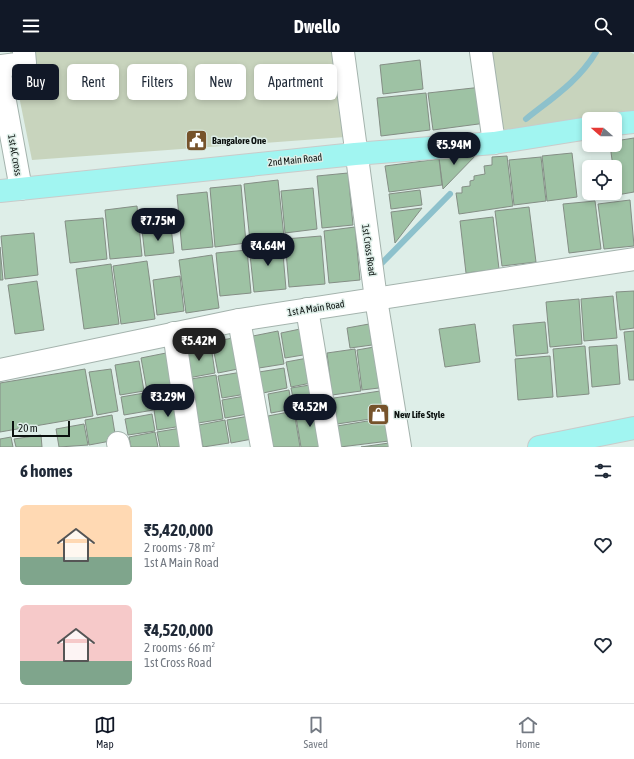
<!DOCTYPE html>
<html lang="en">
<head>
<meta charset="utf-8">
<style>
	body { margin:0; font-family:"Asap Condensed",sans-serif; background:#f6f6f7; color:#1f2937; height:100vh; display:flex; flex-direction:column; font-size:15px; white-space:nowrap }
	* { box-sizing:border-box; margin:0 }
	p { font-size:13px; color:#747a83 }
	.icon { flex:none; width:22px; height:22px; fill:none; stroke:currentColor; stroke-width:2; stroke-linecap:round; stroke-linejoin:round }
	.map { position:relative; height:395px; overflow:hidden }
	.sheet { display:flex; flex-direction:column; background:#fff; flex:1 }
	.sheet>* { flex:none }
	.hud { position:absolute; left:12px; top:12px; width:400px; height:36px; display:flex; gap:8px }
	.needle { width:26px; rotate:290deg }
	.fabs { position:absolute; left:582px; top:60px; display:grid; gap:8px }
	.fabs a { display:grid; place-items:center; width:40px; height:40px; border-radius:6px; background:#fff; box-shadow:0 2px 6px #0003; font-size:20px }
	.scale { position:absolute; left:12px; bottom:10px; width:58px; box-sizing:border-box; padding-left:4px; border:2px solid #0b110f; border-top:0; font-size:11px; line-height:14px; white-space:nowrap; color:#0b110f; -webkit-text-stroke:3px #deeee8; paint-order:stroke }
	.price { position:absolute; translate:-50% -34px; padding:0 9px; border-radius:14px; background:#111827; color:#fff; font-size:13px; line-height:26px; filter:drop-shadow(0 1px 2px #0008) }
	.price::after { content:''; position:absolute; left:50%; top:24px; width:12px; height:9px; margin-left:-6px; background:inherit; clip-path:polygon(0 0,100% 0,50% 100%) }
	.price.selected { background:#222; color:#fff }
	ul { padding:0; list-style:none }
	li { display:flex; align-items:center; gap:12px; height:100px; padding:0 20px }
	li span { display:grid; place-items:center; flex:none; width:112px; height:80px; border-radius:6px; color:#555 }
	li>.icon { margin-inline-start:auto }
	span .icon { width:48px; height:48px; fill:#fffc; stroke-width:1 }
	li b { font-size:17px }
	h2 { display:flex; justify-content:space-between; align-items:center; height:48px; padding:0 20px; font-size:17px }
	.pill { padding:0 14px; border-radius:6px; background:#fff; box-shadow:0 2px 6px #0003; font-size:14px; line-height:36px }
	.pill.selected { background:#111827; color:#fff }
	header { display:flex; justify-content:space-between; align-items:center; height:52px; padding:0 20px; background:#111827; color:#fff; font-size:18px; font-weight:700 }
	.menu { display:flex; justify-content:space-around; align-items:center; height:56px; border-top:1px solid #e0e1e3; background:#fff; font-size:11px; color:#747a83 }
	.menu a { display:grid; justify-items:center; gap:2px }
	.menu .selected { color:#111827 }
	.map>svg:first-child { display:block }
</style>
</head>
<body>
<header><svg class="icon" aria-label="menu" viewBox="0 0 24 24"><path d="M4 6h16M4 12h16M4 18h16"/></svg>Dwello<svg class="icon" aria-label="search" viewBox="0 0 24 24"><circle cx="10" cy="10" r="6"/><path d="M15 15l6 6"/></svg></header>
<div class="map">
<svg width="634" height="395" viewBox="0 0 634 395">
	<rect width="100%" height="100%" fill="#deeee8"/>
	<!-- green -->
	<g fill="#c8d4bd">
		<polygon points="10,0 336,0 345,85 32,108"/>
		<polygon points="490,0 630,0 634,2 634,63 589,67 502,81"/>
	</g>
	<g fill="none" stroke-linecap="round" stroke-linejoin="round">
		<!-- stream -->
		<g stroke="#8dc1cc" stroke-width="6">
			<path d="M526 67C551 47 579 29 596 0"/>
			<polyline points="382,211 450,142"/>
		</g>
	</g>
	<!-- building -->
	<g fill="#9ec2a4" stroke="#848e85">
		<polygon points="420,8 423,37 383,42 380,13"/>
		<polygon points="482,35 486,71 433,78 428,41"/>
		<polygon points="426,41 430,78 381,84 377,46"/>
		<polygon points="634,86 634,140 617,143 615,115 613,115 610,93 615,93 615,89"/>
		<polygon points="479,100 443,137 439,106"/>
		<polygon points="572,101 577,145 547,149 542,104"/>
		<polygon points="507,104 513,154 459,162 456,141 462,141 462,135 470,134 470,129 474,128 474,124 485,122 484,114 492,113 492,105"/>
		<polygon points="541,105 546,149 514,153 509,108"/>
		<polygon points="439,107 442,133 389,140 385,114"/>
		<polygon points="348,121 353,173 322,176 317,124"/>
		<polygon points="278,128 284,185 250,189 244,132"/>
		<polygon points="241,133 246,191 215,195 210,136"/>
		<polygon points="313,136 317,177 285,181 281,139"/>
		<polygon points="420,138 422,153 391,157 389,142"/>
		<polygon points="207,140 213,195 182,198 177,143"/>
		<polygon points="630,148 634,194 604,197 598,152"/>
		<polygon points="595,149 601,197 569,201 563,152"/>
		<polygon points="137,154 142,204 110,207 105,158"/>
		<polygon points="529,155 536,210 502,214 495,159"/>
		<polygon points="422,156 395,191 391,160"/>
		<polygon points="493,165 499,217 466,221 460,169"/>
		<polygon points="103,166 107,207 70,211 65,169"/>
		<polygon points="171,175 174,201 145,204 142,178"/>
		<polygon points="355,175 360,228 329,231 324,179"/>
		<polygon points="34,181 38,223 5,227 1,184"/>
		<polygon points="321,184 325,232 289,235 285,187"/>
		<polygon points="282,190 286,237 254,240 249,193"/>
		<polygon points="0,195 3,228 0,228"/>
		<polygon points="247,198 251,241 220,244 216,201"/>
		<polygon points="212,203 219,256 186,261 179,208"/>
		<polygon points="147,209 155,267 121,272 113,214"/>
		<polygon points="111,212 119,272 84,277 76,217"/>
		<polygon points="180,224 184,259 157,263 153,228"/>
		<polygon points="37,229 44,278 15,282 8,233"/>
		<polygon points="634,239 634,276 620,278 616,240"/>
		<polygon points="613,244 617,286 584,289 581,247"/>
		<polygon points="579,247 582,292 550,295 546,250"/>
		<polygon points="545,270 548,301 516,304 513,273"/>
		<polygon points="369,272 372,293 350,296 347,276"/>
		<polygon points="475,272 480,310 445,315 439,277"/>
		<polygon points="305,276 309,302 285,306 281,281"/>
		<polygon points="278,279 284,312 259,316 253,284"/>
		<polygon points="634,279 634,328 629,328 624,280"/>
		<polygon points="238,285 243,316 218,321 212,290"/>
		<polygon points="617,293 620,332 592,335 589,295"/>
		<polygon points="211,294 215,321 188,326 183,299"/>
		<polygon points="585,294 589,342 557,345 553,297"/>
		<polygon points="374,295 379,336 362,338 357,298"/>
		<polygon points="355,297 361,339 332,343 327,301"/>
		<polygon points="171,300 177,334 147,339 141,306"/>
		<polygon points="550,304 553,345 518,348 515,307"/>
		<polygon points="313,305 316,330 291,335 286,310"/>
		<polygon points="139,309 144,339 120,343 115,313"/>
		<polygon points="284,316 287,336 263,341 259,320"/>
		<polygon points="85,317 93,364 0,380 0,331"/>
		<polygon points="111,317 118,359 97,363 89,320"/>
		<polygon points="242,320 246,342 222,346 218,324"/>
		<polygon points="216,323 223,367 198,371 191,327"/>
		<polygon points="316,332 319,352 295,356 291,336"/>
		<polygon points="174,336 177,354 124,363 121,345"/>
		<polygon points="289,338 292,357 271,361 268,342"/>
		<polygon points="380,339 384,365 337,372 334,346"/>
		<polygon points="245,344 248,362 225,366 222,348"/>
		<polygon points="179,354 182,374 157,378 154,358"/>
		<polygon points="318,355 325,395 301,395 295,359"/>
		<polygon points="294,359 300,395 273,395 268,364"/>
		<polygon points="152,362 155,379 128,383 125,367"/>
		<polygon points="112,363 116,388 89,393 85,368"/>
		<polygon points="249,364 252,387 231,391 227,368"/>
		<polygon points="386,366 389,389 340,395 337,374"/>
		<polygon points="225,368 229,391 203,395 199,373"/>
		<polygon points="84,372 88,393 59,395 56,377"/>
		<polygon points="181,376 185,395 160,395 157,380"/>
		<polygon points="155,380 158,395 131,395 129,385"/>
		<polygon points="41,383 42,395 16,395 14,387"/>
		<polygon points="11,385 13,395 0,395 0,387"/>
		<polygon points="389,391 389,395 361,395"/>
	</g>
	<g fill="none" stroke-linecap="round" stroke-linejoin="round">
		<defs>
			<g id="minor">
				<polyline points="343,0 376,247 400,395"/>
				<polyline points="481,0 494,91"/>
				<polyline points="0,14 25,11 24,0"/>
				<polyline points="0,22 21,137"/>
				<polyline points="307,257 330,395"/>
				<polyline points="239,268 262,395"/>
				<polyline points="174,281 191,395"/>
				<polyline points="0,318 239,268 634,207"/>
				<polyline points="118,391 119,395"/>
			</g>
			<g id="major">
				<polyline points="615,72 634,70"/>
				<polyline points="0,139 355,102 494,91 589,76"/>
				<polyline points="539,395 634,376"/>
			</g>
		</defs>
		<!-- minor casing -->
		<use href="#minor" stroke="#a4b3ad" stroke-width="24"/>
		<!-- major casing -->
		<use href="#major" stroke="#c9cbca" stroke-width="24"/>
		<!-- minor -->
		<use href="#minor" stroke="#fff" stroke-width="22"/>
		<!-- major -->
		<use href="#major" stroke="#a1f5f1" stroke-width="22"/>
	</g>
	<!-- icons -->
	<defs>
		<symbol id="civic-square" viewBox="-11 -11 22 22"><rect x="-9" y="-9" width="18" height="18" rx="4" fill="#76532b" stroke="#deeee8"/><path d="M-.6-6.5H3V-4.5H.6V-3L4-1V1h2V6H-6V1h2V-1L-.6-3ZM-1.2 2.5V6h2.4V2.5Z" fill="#fff"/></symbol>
		<symbol id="shop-square" viewBox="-11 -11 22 22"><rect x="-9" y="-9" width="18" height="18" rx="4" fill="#76532b" stroke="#deeee8"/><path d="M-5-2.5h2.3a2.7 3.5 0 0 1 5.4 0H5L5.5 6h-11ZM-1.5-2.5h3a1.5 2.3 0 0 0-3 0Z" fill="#fff"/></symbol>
	</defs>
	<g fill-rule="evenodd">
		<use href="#civic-square" x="184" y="76" width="25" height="25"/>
		<use href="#shop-square" x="366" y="350" width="25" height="25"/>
	</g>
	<g text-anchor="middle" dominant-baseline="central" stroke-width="3" stroke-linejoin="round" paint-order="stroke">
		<!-- poi labels -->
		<g font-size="10" font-weight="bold" fill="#0b110f" stroke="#deeee8" text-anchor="start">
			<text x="212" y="88">Bangalore One</text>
			<text x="394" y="362">New Life Style</text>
		</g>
		<!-- street labels -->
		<g font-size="10" fill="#0b110f" stroke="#deeee8">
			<text transform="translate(15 103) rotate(80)">1st AC cross</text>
			<text transform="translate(295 108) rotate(-6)">2nd Main Road</text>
			<text transform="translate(369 198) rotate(82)">1st Cross Road</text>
			<text transform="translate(316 256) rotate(-9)">1st A Main Road</text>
		</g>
	</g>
</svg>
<div class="fabs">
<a><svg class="needle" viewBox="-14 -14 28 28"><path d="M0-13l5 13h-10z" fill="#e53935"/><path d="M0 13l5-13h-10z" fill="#747a83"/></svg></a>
<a><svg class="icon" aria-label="locate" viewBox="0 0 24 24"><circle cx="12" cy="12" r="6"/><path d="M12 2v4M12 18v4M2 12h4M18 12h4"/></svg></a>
</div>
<div class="scale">20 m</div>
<b class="price" style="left:454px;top:114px">₹5.94M</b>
<b class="price" style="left:158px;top:190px">₹7.75M</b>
<b class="price" style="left:268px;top:215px">₹4.64M</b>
<b class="price selected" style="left:199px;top:310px">₹5.42M</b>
<b class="price" style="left:168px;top:366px">₹3.29M</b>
<b class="price" style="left:310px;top:376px">₹4.52M</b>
<div class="hud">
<a class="pill selected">Buy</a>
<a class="pill">Rent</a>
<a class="pill">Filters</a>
<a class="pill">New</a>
<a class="pill">Apartment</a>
</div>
</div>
<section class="sheet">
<h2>6 homes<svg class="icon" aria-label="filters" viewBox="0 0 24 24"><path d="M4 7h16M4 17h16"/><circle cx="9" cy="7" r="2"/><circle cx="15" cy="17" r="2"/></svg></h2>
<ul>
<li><span style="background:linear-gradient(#ffd9b3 65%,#7fa58c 0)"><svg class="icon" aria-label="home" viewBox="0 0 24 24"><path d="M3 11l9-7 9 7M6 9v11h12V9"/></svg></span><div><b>₹5,420,000</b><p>2 rooms · 78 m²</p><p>1st A Main Road</p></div><svg class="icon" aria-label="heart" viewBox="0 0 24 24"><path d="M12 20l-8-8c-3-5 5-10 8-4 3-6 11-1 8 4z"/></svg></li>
<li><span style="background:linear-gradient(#f6c9c9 70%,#7fa58c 0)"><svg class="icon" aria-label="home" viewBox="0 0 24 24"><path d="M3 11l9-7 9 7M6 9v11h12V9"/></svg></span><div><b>₹4,520,000</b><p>2 rooms · 66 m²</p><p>1st Cross Road</p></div><svg class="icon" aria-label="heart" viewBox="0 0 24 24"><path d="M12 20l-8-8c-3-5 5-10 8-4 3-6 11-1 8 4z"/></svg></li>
</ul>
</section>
<nav class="menu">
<a class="selected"><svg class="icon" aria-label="map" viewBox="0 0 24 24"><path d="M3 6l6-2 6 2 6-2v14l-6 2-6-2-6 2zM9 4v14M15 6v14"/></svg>Map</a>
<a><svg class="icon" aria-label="saved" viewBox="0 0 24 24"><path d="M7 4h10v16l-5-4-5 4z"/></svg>Saved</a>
<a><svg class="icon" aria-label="home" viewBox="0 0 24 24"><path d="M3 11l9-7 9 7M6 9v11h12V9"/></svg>Home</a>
</nav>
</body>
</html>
